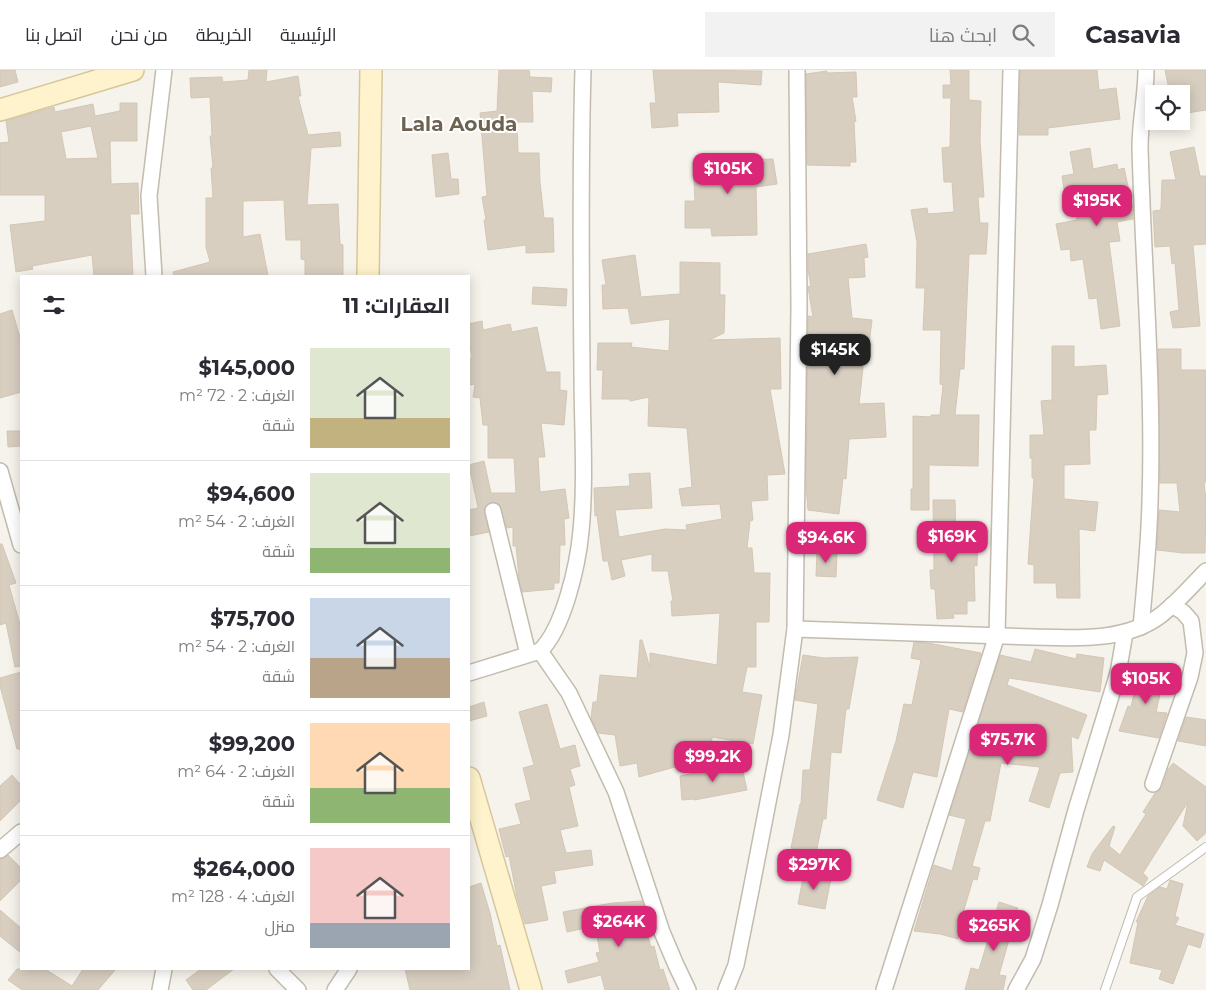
<!DOCTYPE html>
<html lang="ar">
<head>
<meta charset="utf-8">
<style>
	body { margin:0; font-family:Montserrat,Cairo,sans-serif; background:#f2f2f3; color:#2b2b33; direction:rtl; height:100vh; display:flex; flex-direction:column; font-size:19px; white-space:nowrap }
	* { box-sizing:border-box; margin:0 }
	p { font-size:16px; color:#7c7c81 }
	.icon { flex:none; width:28px; height:28px; fill:none; stroke:currentColor; stroke-width:2; stroke-linecap:round; stroke-linejoin:round }
	.map { position:relative; flex:1; overflow:hidden; direction:ltr }
	.drawer { position:absolute; left:20px; top:205px; width:450px; height:695px; display:flex; flex-direction:column; background:#fff; border-radius:0px; box-shadow:0 2px 12px #0003; direction:rtl }
	.drawer>* { flex:none }
	.tools { position:absolute; left:1145px; top:15px; display:grid; gap:10px }
	.tools a { display:grid; place-items:center; width:45px; height:45px; border-radius:0px; background:#fff; box-shadow:0 2px 12px #0003; font-size:25px }
	.price { position:absolute; translate:-50% -42px; padding:0 11px; border-radius:10px; background:#db2777; color:#fff; font-size:16px; line-height:32px; filter:drop-shadow(0 1px 2px #0008) }
	.price::after { content:''; position:absolute; left:50%; top:30px; width:15px; height:11px; margin-left:-8px; background:inherit; clip-path:polygon(0 0,100% 0,50% 100%) }
	.price.active { background:#222; color:#fff }
	ul { padding:0; list-style:none }
	li { display:flex; align-items:center; gap:15px; height:125px; padding:0 20px }
	li+li { border-top:1px solid #e1e1e2 }
	li span { display:grid; place-items:center; flex:none; width:140px; height:100px; border-radius:0px; color:#555 }
	li>.icon { margin-inline-start:auto }
	span .icon { width:60px; height:60px; fill:#fffc; stroke-width:1 }
	li b { font-size:21px }
	h2 { display:flex; justify-content:space-between; align-items:center; height:60px; padding:0 20px; font-size:21px }
	header { display:flex; align-items:center; gap:30px; box-sizing:border-box; height:70px; padding:0 25px; background:#fff; border-bottom:1px solid #e1e1e2 }
	header strong { font-size:24px }
	nav { display:flex; gap:28px; margin-inline-start:auto; font-size:18px }
	.search { width:350px; height:45px; background:#f2f2f3; display:flex; align-items:center; gap:12px; box-sizing:border-box; padding:0 18px; border-radius:0px; color:#7c7c81; font-size:19px }
	.map>svg:first-child { display:block }
</style>
</head>
<body>
<header>
<strong>Casavia</strong>
<div class="search"><svg class="icon" aria-label="search" viewBox="0 0 24 24"><circle cx="10" cy="10" r="6"/><path d="M15 15l6 6"/></svg>ابحث هنا</div>
<nav><a>الرئيسية</a><a>الخريطة</a><a>من نحن</a><a>اتصل بنا</a></nav>
</header>
<div class="map">
<svg width="1206" height="920" viewBox="0 0 1206 920">
	<rect width="100%" height="100%" fill="#f6f3ec"/>
	<!-- building -->
	<g fill="#d8cfc1" stroke="#d3c7b4" fill-rule="evenodd">
		<polygon points="0,0 15,0 18,12 0,17"/>
		<polygon points="249,0 267,0 266,12 298,6 301,26 298,26 308,65 340,62 341,76 311,78 307,135 338,134 340,174 343,175 343,206 305,206 305,190 301,189 301,170 286,170 284,130 243,131 243,167 260,164 268,206 174,206 173,202 210,192 206,177 206,128 213,128 211,98 213,98 210,66 212,66 210,27 191,28 190,8 222,7 223,12 248,10"/>
		<polygon points="499,0 529,0 530,7 552,8 551,22 532,21 533,52 517,52 518,83 539,83 540,112 544,148 553,148 554,182 526,183 526,175 488,180 484,150 486,150 482,127 487,126 480,43 497,41"/>
		<polygon points="653,0 762,1 761,15 718,12 719,42 677,43 678,56 652,58 650,33 656,33"/>
		<polygon points="950,0 969,0 969,30 981,31 980,71 984,127 978,127 980,153 988,153 986,184 969,184 964,299 960,299 955,345 979,345 978,396 929,395 929,440 911,440 911,419 913,419 913,346 931,347 931,345 940,345 943,315 940,314 941,260 923,260 925,218 916,218 917,172 911,140 927,138 928,144 954,142 952,112 944,112 942,78 950,77 951,28 943,28 943,15 951,15"/>
		<polygon points="1020,0 1097,0 1099,20 1116,18 1120,49 1048,58 1048,65 1019,65"/>
		<polygon points="1165,0 1206,0 1206,40 1181,44 1181,24 1170,24"/>
		<polygon points="827,1 827,3 856,2 857,27 852,27 856,51 854,52 856,92 850,92 850,96 807,95 806,4"/>
		<path d="M120 33H137V71H110L111 114 138 113 139 144H130L133 206H94L92 185 32 196 33 199 16 202 10 155 45 151V125H0V73L9 72 6 51 54 37 55 42 93 34 95 46 120 41ZM91 56 98 88 66 89 61 62Z"/>
		<polygon points="1194,77 1200,106 1206,106 1206,174 1193,175 1200,256 1173,258 1170,242 1179,240 1175,193 1172,194 1170,176 1155,177 1153,141 1161,140 1162,110 1176,110 1170,82"/>
		<polygon points="1090,78 1093,99 1117,94 1118,100 1124,98 1133,139 1133,149 1117,152 1120,171 1109,172 1120,256 1101,259 1097,228 1089,229 1083,189 1071,191 1070,179 1061,180 1056,154 1077,150 1072,117 1064,119 1062,106 1074,104 1070,82"/>
		<polygon points="448,83 451,109 458,109 459,124 436,127 432,85"/>
		<polygon points="773,89 777,114 756,117 757,165 712,166 711,158 685,158 685,131 695,131 693,91"/>
		<polygon points="866,174 868,187 864,188 865,207 848,208 852,248 872,250 869,275 861,274 863,298 859,334 884,333 886,367 849,369 846,409 843,408 839,444 808,440 806,416 808,246 813,247 808,217 811,216 808,200 808,184"/>
		<polygon points="635,185 641,227 680,224 680,192 720,193 720,225 725,225 724,263 709,270 780,268 781,319 770,319 785,404 767,405 768,430 751,431 753,450 750,451 747,478 752,478 754,503 770,503 769,552 756,552 756,597 747,597 742,622 762,625 753,674 712,667 711,678 685,675 682,695 639,707 637,693 620,696 615,665 598,663 591,648 593,632 597,632 600,605 637,608 640,570 642,570 650,598 650,583 717,595 720,543 672,546 671,531 673,531 668,501 652,501 652,484 621,490 625,506 612,510 608,491 603,491 597,445 595,446 594,418 630,416 629,404 650,403 652,438 615,440 619,467 665,459 687,460 686,455 722,449 720,434 682,436 679,419 692,417 687,358 648,356 649,327 630,331 630,329 602,329 603,300 597,300 598,273 632,273 631,277 669,281 670,249 631,254 628,238 603,239 602,215 606,215 602,190"/>
		<polygon points="533,217 567,219 566,236 532,234"/>
		<polygon points="12,240 21,271 21,322 0,328 0,244"/>
		<polygon points="482,251 483,260 510,254 512,262 537,257 546,302 560,302 560,320 567,321 564,355 541,353 545,387 538,387 540,422 565,419 569,448 564,449 565,475 560,475 559,513 554,513 554,519 522,522 519,508 516,476 513,476 513,457 507,458 499,434 491,432 484,438 489,462 469,466 469,440 478,438 469,395 484,391 491,423 516,423 514,388 488,388 488,355 483,355 480,328 473,327 475,314 469,315 469,288 472,288 469,269 469,254"/>
		<polygon points="1052,276 1074,276 1074,297 1106,295 1108,324 1097,325 1096,360 1089,360 1090,394 1064,395 1064,429 1098,432 1095,461 1079,459 1080,528 1057,528 1056,513 1034,513 1034,495 1028,494 1034,408 1032,408 1032,388 1030,388 1030,365 1044,365 1041,331 1052,330"/>
		<polygon points="1158,279 1181,279 1181,300 1206,300 1206,412 1204,412 1206,431 1205,483 1183,483 1157,480 1159,440 1180,442 1177,413 1160,413"/>
		<polygon points="7,361 21,361 21,376 8,377"/>
		<polygon points="933,430 955,430 956,468 978,465 977,496 974,495 975,531 967,531 967,544 953,544 954,548 937,549 935,519 931,519 930,500 934,500"/>
		<polygon points="0,474 2,474 16,513 9,515 21,558 21,596 15,597 6,553 0,555"/>
		<polygon points="817,482 837,483 836,507 816,506"/>
		<polygon points="914,572 928,573 981,583 963,642 949,639 937,707 913,702 903,738 877,730 896,671 904,634 912,635 921,590 911,588"/>
		<polygon points="1035,579 1076,589 1077,584 1104,588 1100,622 1009,608 1007,615 1087,645 1078,669 1071,666 1073,702 1060,703 1049,738 1029,731 1040,697 1001,693 990,751 985,751 972,796 980,798 977,810 973,809 963,843 966,844 958,869 940,864 914,861 934,795 952,801 966,749 949,745 1000,585 1031,592"/>
		<polygon points="803,585 824,588 858,587 849,639 846,639 841,683 831,682 826,749 823,749 816,783 791,778 800,734 801,734 803,700 810,700 818,634 795,630"/>
		<polygon points="1140,596 1165,602 1156,642 1167,643 1159,668 1119,661 1128,636 1131,637"/>
		<polygon points="21,602 21,679 17,679 0,616 0,608"/>
		<polygon points="484,632 487,646 469,651 469,637"/>
		<polygon points="547,634 560,679 575,675 580,696 570,699 575,715 569,717 578,756 560,760 566,783 591,780 593,795 554,801 556,813 541,816 548,850 525,854 517,827 509,786 506,787 499,759 521,754 515,734 531,730 523,698 534,695 519,642"/>
		<polygon points="1186,647 1206,650 1206,676 1178,671"/>
		<polygon points="741,693 747,720 694,730 694,729 682,730 680,706"/>
		<polygon points="1173,693 1206,717 1206,763 1197,771 1183,756 1188,732 1143,803 1148,808 1143,816 1104,790 1100,801 1087,797 1092,784 1113,756 1115,757 1109,776 1120,785 1146,744 1143,742 1155,723 1162,718 1168,700"/>
		<polygon points="12,705 21,715 21,730 0,751 0,716"/>
		<polygon points="8,785 21,798 21,810 0,831 0,789"/>
		<polygon points="804,803 831,808 825,839 798,834"/>
		<polygon points="1170,810 1183,814 1175,846 1179,848 1175,855 1204,864 1200,878 1188,874 1173,914 1159,909 1162,900 1130,893 1138,852 1136,852 1148,826 1160,817 1167,819"/>
		<polygon points="481,813 490,843 497,876 500,875 510,920 410,920 405,899 469,899 469,817"/>
		<polygon points="642,831 645,840 647,863 651,877 654,876 660,900 663,899 670,920 605,920 601,905 568,913 565,901 599,892 596,883 600,882 595,856 567,862 563,842 612,833"/>
		<polygon points="999,832 1018,838 999,905 1006,906 1003,920 965,920 971,898 979,900"/>
		<polygon points="0,840 21,858 21,883 0,866"/>
		<polygon points="17,899 45,899 72,916 83,899 116,899 98,920 22,920 8,910"/>
		<polygon points="201,899 234,899 206,920 193,920 186,910"/>
	</g>
	<g fill="none" stroke-linecap="round" stroke-linejoin="round">
		<defs>
			<polyline id="lane" points="1105,920 1137,827 1206,777"/>
			<g id="street">
				<polyline points="154,206 149,126 164,0"/>
				<polyline points="0,401 21,475"/>
				<polyline points="493,441 528,584"/>
				<path d="M1141 557C1145 515 1149 474 1150 432 1154 314 1143 195 1140 77 1140 51 1146 26 1146 0"/>
				<path d="M795 559 1033 567C1076 568 1126 572 1161 545 1178 532 1191 516 1206 501"/>
				<polyline points="540,581 569,623 616,722 662,862 676,895 688,920"/>
				<path d="M469 603 540 581C564 558 578 494 581 461 586 409 582 355 582 302 581 202 580 101 583 0"/>
				<polyline points="1153,714 1190,607 1195,583 1191,551 1183,542 1172,535"/>
				<polyline points="0,780 21,762"/>
				<polyline points="277,899 298,920"/>
				<polyline points="160,920 164,899"/>
				<polyline points="335,920 349,899"/>
				<polyline points="726,920 736,895 751,820 781,665 795,559 799,236 797,0"/>
				<polyline points="884,920 997,565 1011,0"/>
				<polyline points="1016,920 1033,889 1050,835 1076,740 1118,603 1125,563"/>
			</g>
			<g id="secondary">
				<polyline points="0,40 133,0"/>
				<polyline points="368,206 371,0"/>
				<polyline points="469,708 531,920"/>
			</g>
		</defs>
		<!-- lane casing -->
		<use href="#lane" stroke="#c2bbae" stroke-width="10"/>
		<!-- street casing -->
		<use href="#street" stroke="#c2bbae" stroke-width="18"/>
		<!-- secondary casing -->
		<use href="#secondary" stroke="#d6c79b" stroke-width="24"/>
		<!-- lane -->
		<use href="#lane" stroke="#fff" stroke-width="8"/>
		<!-- street -->
		<use href="#street" stroke="#fff" stroke-width="15"/>
		<!-- secondary -->
		<use href="#secondary" stroke="#fff3cd" stroke-width="21"/>
	</g>
	<g text-anchor="middle" dominant-baseline="central" stroke-width="4" stroke-linejoin="round" paint-order="stroke">
		<!-- district labels -->
		<g font-size="20" font-weight="bold" fill="#6e6250" stroke="#fff">
			<text x="459" y="54">Lala Aouda</text>
		</g>
	</g>
</svg>
<div class="tools">
<a><svg class="icon" aria-label="locate" viewBox="0 0 24 24"><circle cx="12" cy="12" r="6"/><path d="M12 2v4M12 18v4M2 12h4M18 12h4"/></svg></a>
</div>
<b class="price" style="left:728px;top:125px">$105K</b>
<b class="price" style="left:1097px;top:157px">$195K</b>
<b class="price active" style="left:835px;top:306px">$145K</b>
<b class="price" style="left:952px;top:493px">$169K</b>
<b class="price" style="left:826px;top:494px">$94.6K</b>
<b class="price" style="left:1146px;top:635px">$105K</b>
<b class="price" style="left:1008px;top:696px">$75.7K</b>
<b class="price" style="left:713px;top:713px">$99.2K</b>
<b class="price" style="left:814px;top:821px">$297K</b>
<b class="price" style="left:619px;top:878px">$264K</b>
<b class="price" style="left:994px;top:882px">$265K</b>
<section class="drawer">
<h2>العقارات: 11<svg class="icon" aria-label="filters" viewBox="0 0 24 24"><path d="M4 7h16M4 17h16"/><circle cx="9" cy="7" r="2"/><circle cx="15" cy="17" r="2"/></svg></h2>
<ul>
<li><span style="background:linear-gradient(#dfe7d0 70%,#c2b280 0)"><svg class="icon" aria-label="home" viewBox="0 0 24 24"><path d="M3 11l9-7 9 7M6 9v11h12V9"/></svg></span><div><b>$145,000</b><p>الغرف: 2 · 72 m²</p><p>شقة</p></div></li>
<li><span style="background:linear-gradient(#dfe7d0 75%,#8fb573 0)"><svg class="icon" aria-label="home" viewBox="0 0 24 24"><path d="M3 11l9-7 9 7M6 9v11h12V9"/></svg></span><div><b>$94,600</b><p>الغرف: 2 · 54 m²</p><p>شقة</p></div></li>
<li><span style="background:linear-gradient(#c9d6e8 60%,#b9a48a 0)"><svg class="icon" aria-label="home" viewBox="0 0 24 24"><path d="M3 11l9-7 9 7M6 9v11h12V9"/></svg></span><div><b>$75,700</b><p>الغرف: 2 · 54 m²</p><p>شقة</p></div></li>
<li><span style="background:linear-gradient(#ffd9b3 65%,#8fb573 0)"><svg class="icon" aria-label="home" viewBox="0 0 24 24"><path d="M3 11l9-7 9 7M6 9v11h12V9"/></svg></span><div><b>$99,200</b><p>الغرف: 2 · 64 m²</p><p>شقة</p></div></li>
<li><span style="background:linear-gradient(#f6c9c9 75%,#9aa5b1 0)"><svg class="icon" aria-label="home" viewBox="0 0 24 24"><path d="M3 11l9-7 9 7M6 9v11h12V9"/></svg></span><div><b>$264,000</b><p>الغرف: 4 · 128 m²</p><p>منزل</p></div></li>
</ul>
</section>
</div>
</body>
</html>
